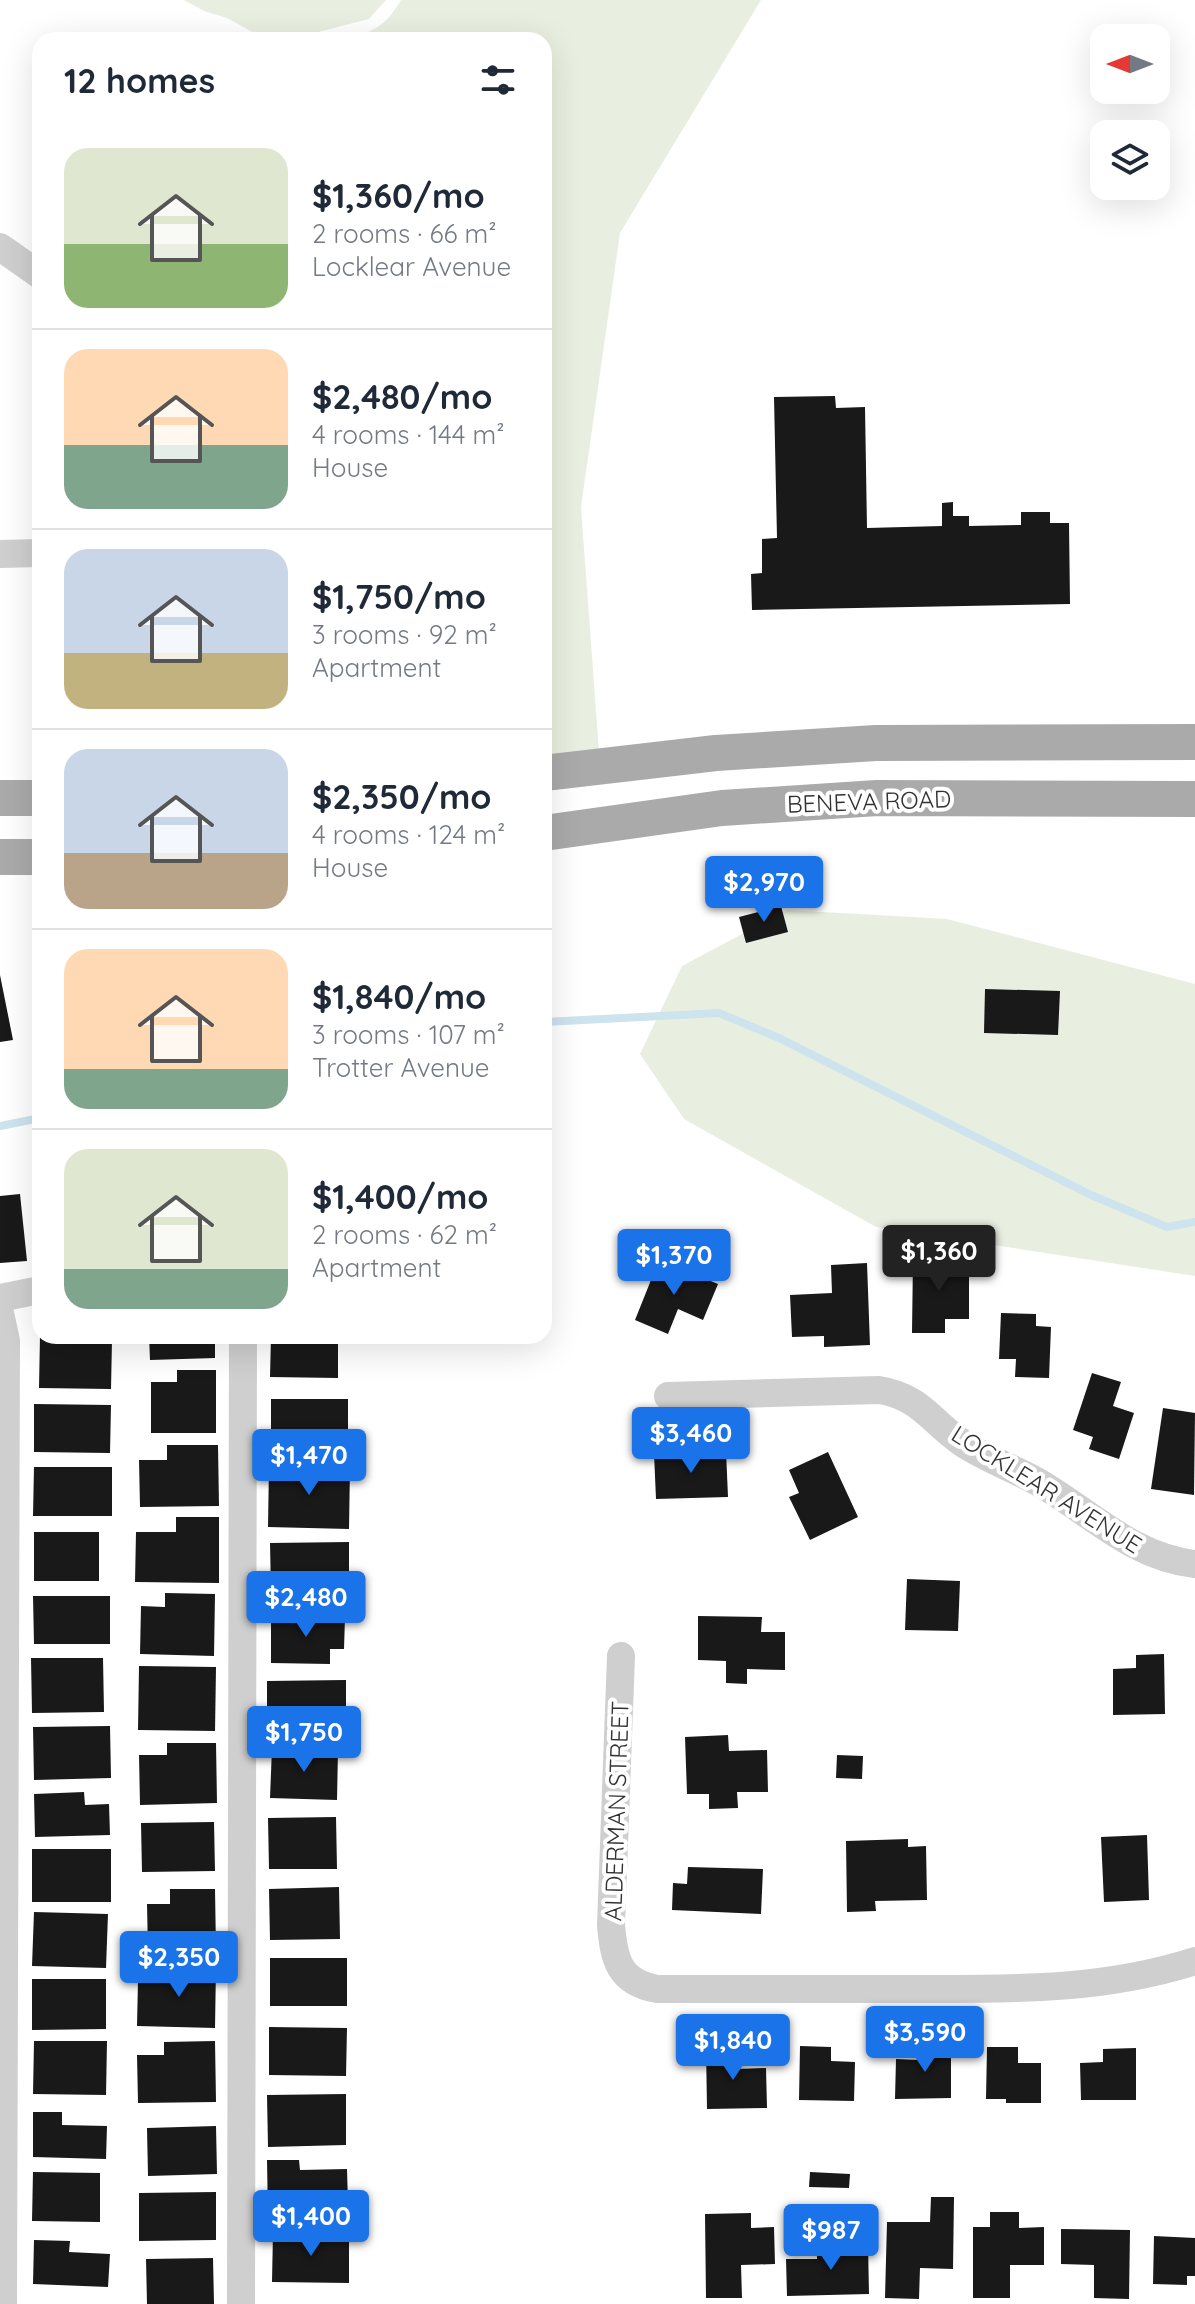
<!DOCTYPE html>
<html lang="en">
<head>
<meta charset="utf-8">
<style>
	body { margin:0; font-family:Quicksand,sans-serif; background:#f2f2f3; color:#1f2937; height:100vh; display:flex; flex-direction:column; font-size:30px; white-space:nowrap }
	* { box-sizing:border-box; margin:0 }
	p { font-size:26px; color:#747a83 }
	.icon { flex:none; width:44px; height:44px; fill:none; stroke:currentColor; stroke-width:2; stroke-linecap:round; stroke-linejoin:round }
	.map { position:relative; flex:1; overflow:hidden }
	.side { position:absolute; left:32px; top:32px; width:520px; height:1312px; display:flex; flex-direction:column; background:#fff; border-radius:24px; box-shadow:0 8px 32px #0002 }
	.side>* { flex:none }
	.needle { width:52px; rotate:270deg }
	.controls { position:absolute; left:1090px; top:24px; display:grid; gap:16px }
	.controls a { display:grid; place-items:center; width:80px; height:80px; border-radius:16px; background:#fff; box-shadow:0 8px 32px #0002; font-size:40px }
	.price { position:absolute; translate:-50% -68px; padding:0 18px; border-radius:8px; background:#1a73e8; color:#fff; font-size:26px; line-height:52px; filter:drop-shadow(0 2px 4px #0008) }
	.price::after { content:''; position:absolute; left:50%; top:48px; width:24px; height:18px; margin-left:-12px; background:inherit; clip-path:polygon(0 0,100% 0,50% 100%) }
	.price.on { background:#222; color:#fff }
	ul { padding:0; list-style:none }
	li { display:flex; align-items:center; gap:24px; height:200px; padding:0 32px }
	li+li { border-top:2px solid #e0e1e3 }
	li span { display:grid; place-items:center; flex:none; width:224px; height:160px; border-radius:24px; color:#555 }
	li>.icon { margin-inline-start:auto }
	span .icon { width:96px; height:96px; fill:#fffc; stroke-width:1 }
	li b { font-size:34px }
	h2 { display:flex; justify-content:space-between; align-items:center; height:96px; padding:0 32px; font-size:34px }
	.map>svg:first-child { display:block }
</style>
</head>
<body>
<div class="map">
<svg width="1195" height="2304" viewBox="0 0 1195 2304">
	<rect width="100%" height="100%" fill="#fff"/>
	<!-- green -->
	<g fill="#e9efe0">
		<polygon points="184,0 386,0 369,19 299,37 276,39 258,35 227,18 204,11"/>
		<path d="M401 0H761L620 233 581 507 599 752 544 759V40H363V34C382 27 391 17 401 0Z"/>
		<polygon points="787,910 947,919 1195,984 1195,1276 876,1227 684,1119 640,1054 682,966"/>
	</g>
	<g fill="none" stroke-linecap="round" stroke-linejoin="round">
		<!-- stream -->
		<g stroke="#cde3ee" stroke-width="8">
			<polyline points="544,1022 719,1013 779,1038 1091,1195 1167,1227 1195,1222"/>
			<polyline points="0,1126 40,1118"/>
		</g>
	</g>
	<!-- building -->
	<g fill="#191919">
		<polygon points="835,396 836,408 865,407 867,528 942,526 942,503 953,502 953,516 969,516 969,526 1021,525 1021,512 1050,512 1050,523 1069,523 1070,604 752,610 751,574 762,573 762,539 777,538 774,397"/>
		<polygon points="781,906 788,932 746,943 739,917"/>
		<polygon points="0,975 13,1040 0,1042"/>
		<polygon points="985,989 1060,991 1058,1035 984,1033"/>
		<polygon points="20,1194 27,1261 0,1263 0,1196"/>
		<polygon points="913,1259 969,1259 969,1319 945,1319 945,1333 912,1333"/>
		<polygon points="659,1260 718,1284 703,1320 678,1309 668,1334 635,1320"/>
		<polygon points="867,1263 870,1345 824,1347 824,1336 792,1337 790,1295 832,1293 831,1265"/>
		<polygon points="1001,1313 1036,1314 1036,1326 1051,1327 1049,1378 1015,1377 1016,1359 999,1359"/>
		<polygon points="40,1336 90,1336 90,1340 112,1340 111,1389 39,1388"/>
		<polygon points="149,1336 215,1336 215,1358 150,1360"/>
		<polygon points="271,1336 338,1336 338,1378 270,1377"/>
		<polygon points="177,1370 216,1370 216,1433 151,1433 151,1382 177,1382"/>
		<polygon points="1092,1373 1121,1382 1113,1406 1134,1413 1119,1459 1089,1449 1093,1437 1073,1430"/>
		<polygon points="271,1399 348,1399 348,1446 271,1445"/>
		<polygon points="34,1404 111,1405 110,1453 34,1452"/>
		<polygon points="1163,1408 1195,1413 1194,1495 1151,1489"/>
		<polygon points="167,1445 218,1445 219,1506 140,1507 139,1460 167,1460"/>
		<polygon points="726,1451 728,1497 656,1499 654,1453"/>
		<polygon points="828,1452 858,1517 810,1540 789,1497 799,1493 789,1470"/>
		<polygon points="269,1465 350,1466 349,1529 268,1527"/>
		<polygon points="34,1467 112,1467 112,1516 33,1516"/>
		<polygon points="176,1517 219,1517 219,1583 135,1582 136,1532 176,1532"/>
		<rect x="34" y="1532" width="65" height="49"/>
		<polygon points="349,1542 349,1591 271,1592 270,1543"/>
		<polygon points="907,1579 960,1581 958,1631 905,1630"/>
		<polygon points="165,1593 215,1594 214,1656 140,1654 141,1606 165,1607"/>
		<polygon points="33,1596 110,1596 110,1644 34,1644"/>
		<polygon points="698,1616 762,1617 761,1632 785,1632 785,1670 747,1669 747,1684 726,1683 726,1661 698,1660"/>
		<polygon points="271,1617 345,1617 344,1649 330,1649 330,1664 271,1663"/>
		<polygon points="1164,1654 1165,1714 1113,1715 1113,1669 1136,1668 1136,1655"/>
		<polygon points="31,1658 103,1658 104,1712 32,1713"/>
		<polygon points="139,1666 216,1667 215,1731 138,1730"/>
		<polygon points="346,1680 346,1728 267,1729 267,1681"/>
		<polygon points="110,1726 111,1778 34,1780 33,1727"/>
		<polygon points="728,1735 729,1751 767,1750 768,1792 737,1792 738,1808 709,1809 709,1794 687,1794 685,1737"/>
		<polygon points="167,1743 216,1743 217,1803 140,1805 139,1755 167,1755"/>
		<polygon points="272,1748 338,1750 337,1800 270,1798"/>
		<polygon points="837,1755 863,1756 862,1779 836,1778"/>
		<polygon points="84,1792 85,1805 109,1804 110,1835 35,1837 34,1794"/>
		<polygon points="336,1817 337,1869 269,1869 268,1818"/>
		<polygon points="214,1822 215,1871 142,1872 141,1823"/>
		<polygon points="1147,1835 1149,1900 1104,1902 1101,1837"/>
		<polygon points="908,1839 908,1847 926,1846 927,1900 875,1901 876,1911 847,1912 846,1841"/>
		<rect x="32" y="1849" width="79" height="53"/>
		<polygon points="688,1867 763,1869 761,1914 672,1910 673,1883 687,1884"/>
		<polygon points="339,1887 340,1939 270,1940 269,1889"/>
		<polygon points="170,1889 215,1889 216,1951 148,1952 147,1904 170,1904"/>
		<polygon points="34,1912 108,1914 106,1968 32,1966"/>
		<rect x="270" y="1958" width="77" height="48"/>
		<polygon points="164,1966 216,1966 215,2028 137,2026 138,1980 164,1981"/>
		<polygon points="32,1979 106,1979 106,2029 32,2030"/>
		<polygon points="269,2027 347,2028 346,2076 269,2075"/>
		<polygon points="34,2041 107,2041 106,2095 33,2094"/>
		<polygon points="215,2041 216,2102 138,2103 137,2055 164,2055 164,2042"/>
		<polygon points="951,2045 951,2098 895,2099 896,2059 919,2060 918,2046"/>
		<polygon points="800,2046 831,2047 831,2061 855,2062 854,2101 799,2100"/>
		<polygon points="736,2047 736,2069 766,2068 767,2108 707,2109 706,2048"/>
		<polygon points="987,2047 1018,2047 1018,2063 1041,2063 1041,2103 1006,2103 1006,2099 986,2099"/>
		<polygon points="1136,2048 1136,2100 1081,2100 1080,2063 1103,2062 1103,2049"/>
		<polygon points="346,2094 346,2145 268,2147 267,2095"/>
		<polygon points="33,2112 62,2112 62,2125 107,2126 106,2159 33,2157"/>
		<polygon points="216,2126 217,2174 148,2176 147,2128"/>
		<polygon points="267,2160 299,2160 300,2170 347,2169 348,2204 331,2204 331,2219 268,2219"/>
		<polygon points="33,2172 100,2173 100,2222 32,2221"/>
		<polygon points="810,2172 850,2174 849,2188 809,2187"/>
		<polygon points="216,2192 216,2240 139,2241 139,2193"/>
		<polygon points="931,2197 954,2197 953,2269 920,2268 919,2299 885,2298 887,2222 930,2222"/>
		<polygon points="990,2212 1019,2212 1019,2228 1044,2227 1044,2265 1010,2265 1010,2298 973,2298 973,2227 990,2227"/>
		<polygon points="751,2213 751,2228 774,2227 775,2264 741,2265 742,2298 706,2298 705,2214"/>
		<polygon points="1061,2229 1130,2230 1129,2299 1094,2298 1094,2265 1061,2264"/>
		<polygon points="273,2232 349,2233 349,2283 272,2282"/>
		<polygon points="1154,2236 1195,2238 1195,2276 1187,2276 1187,2285 1153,2284"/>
		<polygon points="34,2240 70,2241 69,2252 110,2254 108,2287 33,2284"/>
		<polygon points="868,2243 869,2294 787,2296 786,2259 817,2259 817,2244"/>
		<polygon points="213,2258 214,2304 147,2304 146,2259"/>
	</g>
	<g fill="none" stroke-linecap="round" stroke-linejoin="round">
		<!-- minor -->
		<g stroke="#cfcfcf" stroke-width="28">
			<polyline points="0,247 40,275"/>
			<polyline points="0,554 40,553"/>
			<polyline points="0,1298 40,1290"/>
			<polyline points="0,1313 6,1341 3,2304"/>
			<path d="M668 1396 879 1390C919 1396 931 1421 961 1442 984 1458 1013 1468 1038 1482 1090 1512 1132 1557 1195 1564"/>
			<path d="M621 1656 611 1925C614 1960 619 1982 657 1989 742 1989 828 1989 913 1989 1010 1989 1101 1991 1195 1961"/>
			<polyline points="241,2304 243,1336"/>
		</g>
		<!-- major -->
		<g stroke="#aaa" stroke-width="36">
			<polyline points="544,773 716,753 876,743 1195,742"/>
			<polyline points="0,798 40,798"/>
			<polyline points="544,833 722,808 877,798 1195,799"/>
			<polyline points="0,857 40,857"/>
		</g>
	</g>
	<g text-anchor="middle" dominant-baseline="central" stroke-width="8" stroke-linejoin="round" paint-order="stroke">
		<!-- street labels -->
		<g font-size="24" fill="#323232" stroke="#fff">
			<text transform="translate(869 801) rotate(-2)">BENEVA ROAD</text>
			<text transform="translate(1047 1489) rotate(32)">LOCKLEAR AVENUE</text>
			<text transform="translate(616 1811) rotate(-88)">ALDERMAN STREET</text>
		</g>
	</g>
</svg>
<div class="controls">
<a><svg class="needle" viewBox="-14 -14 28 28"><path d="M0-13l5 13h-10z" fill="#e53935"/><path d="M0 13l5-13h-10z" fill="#747a83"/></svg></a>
<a><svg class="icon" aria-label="layers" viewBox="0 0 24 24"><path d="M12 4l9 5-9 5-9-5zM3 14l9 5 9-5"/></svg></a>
</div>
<b class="price" style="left:764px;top:924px">$2,970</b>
<b class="price on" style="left:939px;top:1293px">$1,360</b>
<b class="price" style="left:674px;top:1297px">$1,370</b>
<b class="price" style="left:691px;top:1475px">$3,460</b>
<b class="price" style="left:309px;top:1497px">$1,470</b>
<b class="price" style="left:306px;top:1639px">$2,480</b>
<b class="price" style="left:304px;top:1774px">$1,750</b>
<b class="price" style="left:179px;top:1999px">$2,350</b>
<b class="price" style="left:925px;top:2074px">$3,590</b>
<b class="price" style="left:733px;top:2082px">$1,840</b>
<b class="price" style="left:311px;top:2258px">$1,400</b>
<b class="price" style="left:831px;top:2272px">$987</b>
<section class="side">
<h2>12 homes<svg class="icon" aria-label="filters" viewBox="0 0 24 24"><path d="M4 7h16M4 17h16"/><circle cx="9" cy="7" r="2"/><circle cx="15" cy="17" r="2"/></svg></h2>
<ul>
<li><span style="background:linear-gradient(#dfe7d0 60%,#8fb573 0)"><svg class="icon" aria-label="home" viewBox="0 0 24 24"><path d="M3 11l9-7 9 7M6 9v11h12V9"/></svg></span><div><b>$1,360/mo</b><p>2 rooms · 66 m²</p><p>Locklear Avenue</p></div></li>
<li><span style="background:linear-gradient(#ffd9b3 60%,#7fa58c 0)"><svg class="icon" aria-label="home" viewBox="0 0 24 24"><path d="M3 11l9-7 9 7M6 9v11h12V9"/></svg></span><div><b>$2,480/mo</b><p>4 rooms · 144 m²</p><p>House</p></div></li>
<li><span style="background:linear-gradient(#c9d6e8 65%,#c2b280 0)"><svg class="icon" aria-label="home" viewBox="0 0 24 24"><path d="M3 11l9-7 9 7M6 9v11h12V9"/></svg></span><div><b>$1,750/mo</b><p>3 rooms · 92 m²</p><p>Apartment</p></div></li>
<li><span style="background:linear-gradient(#c9d6e8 65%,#b9a48a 0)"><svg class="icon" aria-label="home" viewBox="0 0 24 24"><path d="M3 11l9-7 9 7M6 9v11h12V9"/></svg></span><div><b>$2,350/mo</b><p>4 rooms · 124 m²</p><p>House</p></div></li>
<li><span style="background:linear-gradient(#ffd9b3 75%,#7fa58c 0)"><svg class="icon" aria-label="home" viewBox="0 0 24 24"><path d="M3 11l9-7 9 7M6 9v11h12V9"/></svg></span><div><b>$1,840/mo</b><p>3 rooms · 107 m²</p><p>Trotter Avenue</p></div></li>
<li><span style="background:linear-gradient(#dfe7d0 75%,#7fa58c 0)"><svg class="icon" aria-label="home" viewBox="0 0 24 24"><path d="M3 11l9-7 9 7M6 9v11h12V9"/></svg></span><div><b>$1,400/mo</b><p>2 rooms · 62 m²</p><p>Apartment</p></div></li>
</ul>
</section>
</div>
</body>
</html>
